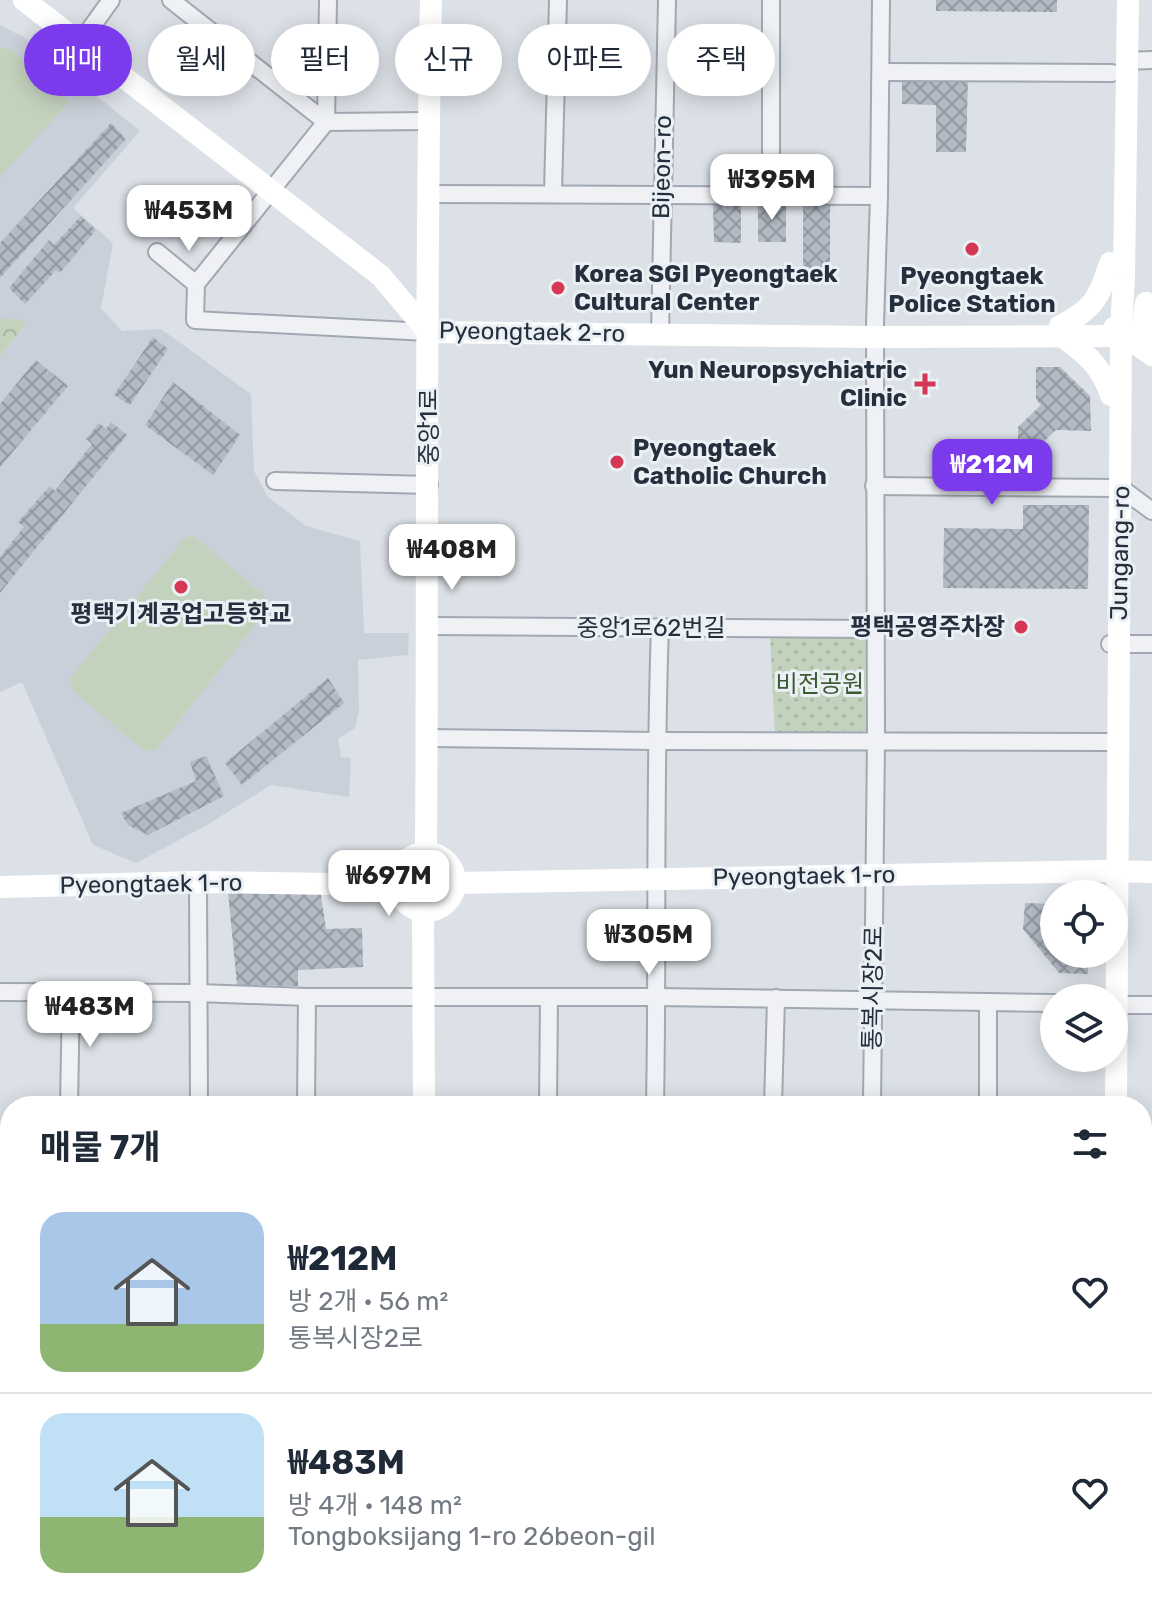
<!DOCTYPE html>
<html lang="ko">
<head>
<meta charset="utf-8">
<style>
	body { margin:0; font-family:Rubik,"Noto Sans KR",sans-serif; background:#f2f2f3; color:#1f2937; height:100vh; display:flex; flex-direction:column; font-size:30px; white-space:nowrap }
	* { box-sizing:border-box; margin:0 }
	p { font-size:26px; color:#747a83 }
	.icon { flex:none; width:44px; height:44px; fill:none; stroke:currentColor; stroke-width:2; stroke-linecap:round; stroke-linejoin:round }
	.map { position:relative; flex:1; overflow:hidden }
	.panel { position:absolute; left:0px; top:1096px; width:1152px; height:514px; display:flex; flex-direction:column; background:#fff; border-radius:32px 32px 0 0; box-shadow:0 4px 20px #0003 }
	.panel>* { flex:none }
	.top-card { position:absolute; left:24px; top:24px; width:1104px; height:72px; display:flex; gap:16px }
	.tools { position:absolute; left:1040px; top:880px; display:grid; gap:16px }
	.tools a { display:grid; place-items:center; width:88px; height:88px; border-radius:50%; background:#fff; box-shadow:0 4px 20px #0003; font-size:40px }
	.price { position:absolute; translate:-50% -68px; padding:0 18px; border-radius:16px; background:#fff; color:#222; font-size:26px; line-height:52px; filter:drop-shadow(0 2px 4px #0008) }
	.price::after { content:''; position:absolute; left:50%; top:48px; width:24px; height:18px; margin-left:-12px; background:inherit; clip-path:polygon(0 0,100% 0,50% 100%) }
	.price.selected { background:#7c3aed; color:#fff }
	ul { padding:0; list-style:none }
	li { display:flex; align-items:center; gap:24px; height:200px; padding:0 40px }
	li+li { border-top:2px solid #e0e1e3 }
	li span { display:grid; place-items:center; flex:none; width:224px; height:160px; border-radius:24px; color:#555 }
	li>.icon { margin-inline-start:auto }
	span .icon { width:96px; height:96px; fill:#fffc; stroke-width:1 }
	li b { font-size:34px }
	h2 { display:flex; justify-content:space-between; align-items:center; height:96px; padding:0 40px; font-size:34px }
	.pill { padding:0 28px; border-radius:36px; background:#fff; box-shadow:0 4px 20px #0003; font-size:28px; line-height:72px }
	.pill.selected { background:#7c3aed; color:#fff }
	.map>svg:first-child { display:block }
</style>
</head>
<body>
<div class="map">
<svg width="1152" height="1609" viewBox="0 0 1152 1609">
	<defs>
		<pattern id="forest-crowns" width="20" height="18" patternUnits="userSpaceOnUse" patternTransform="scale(2)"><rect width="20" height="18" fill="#c3d2bd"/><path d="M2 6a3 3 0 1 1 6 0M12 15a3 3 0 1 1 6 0" fill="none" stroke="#a7b5a4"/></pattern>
		<pattern id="park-dots" width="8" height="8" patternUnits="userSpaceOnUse" patternTransform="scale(2)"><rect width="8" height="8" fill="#c3d2bd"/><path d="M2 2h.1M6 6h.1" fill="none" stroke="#a7b5a4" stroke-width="1.8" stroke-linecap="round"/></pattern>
		<pattern id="building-cross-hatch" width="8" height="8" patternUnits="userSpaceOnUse" patternTransform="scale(2)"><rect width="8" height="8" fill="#b3bac4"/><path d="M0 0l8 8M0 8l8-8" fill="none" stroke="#9198a1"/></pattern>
	</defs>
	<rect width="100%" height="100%" fill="#dce1e7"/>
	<!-- built -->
	<polygon fill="#cad0d9" points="0,25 25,38 140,131 73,208 113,243 101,308 122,331 161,329 251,394 254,471 267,496 306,526 360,541 364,633 409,633 408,655 358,660 359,710 355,728 338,739 341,757 351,758 349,797 271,785 205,826 136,863 93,845 22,682 0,692 0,356 27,322 0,318"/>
	<!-- green -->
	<g fill="#c3d2bd">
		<polygon points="0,48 10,49 69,102 0,177"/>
		<polygon points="194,536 265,596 268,608 156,750 144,751 73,691 70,679 184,538"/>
		<circle cx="425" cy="883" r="17"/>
	</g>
	<!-- forest -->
	<polygon fill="url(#forest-crowns)" points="0,318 28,321 0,356"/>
	<!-- park -->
	<polygon fill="url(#park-dots)" points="868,633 869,731 775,733 770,636"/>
	<!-- building -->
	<g fill="url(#building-cross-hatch)">
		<polygon points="936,0 1057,0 1057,12 936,11"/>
		<polygon points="902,78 968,79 966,152 936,152 936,105 902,104"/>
		<polygon points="111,123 126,139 0,278 0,243"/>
		<rect x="758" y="203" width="28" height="39"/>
		<polygon points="713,204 741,204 741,243 714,242"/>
		<rect x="803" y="205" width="27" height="68"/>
		<polygon points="81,216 96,230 60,273 56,270 25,304 9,288 49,240 54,245"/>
		<polygon points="153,337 168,349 130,405 114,395"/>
		<polygon points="36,360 68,386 0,467 0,404"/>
		<polygon points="1036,367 1060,367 1090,396 1091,431 1056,430 1038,447 1018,448 1018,427 1041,405 1036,399"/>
		<polygon points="173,382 240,435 213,475 145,425"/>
		<polygon points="111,422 127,435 0,593 0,557 24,527 18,522 50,486 55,491 92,444 86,439 99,423 106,429"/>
		<polygon points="1023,505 1089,505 1088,589 943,588 944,528 1023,529"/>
		<polygon points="328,678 344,703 242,785 225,763"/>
		<polygon points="206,756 224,796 148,835 128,825 121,813 196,781 190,762"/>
		<polygon points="320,889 326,929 362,928 363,967 298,970 298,986 237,985 228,892"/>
		<polygon points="1025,903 1054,904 1054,954 1088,954 1088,974 1059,973 1023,929"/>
		<rect x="1142" y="1324" width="10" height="53"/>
	</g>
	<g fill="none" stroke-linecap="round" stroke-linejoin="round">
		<defs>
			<g id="street">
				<polyline points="171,0 326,122 428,121"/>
				<polyline points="328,0 326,122 196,284 195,320 428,332"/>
				<polyline points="80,43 111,0"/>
				<polyline points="1127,61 1152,60"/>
				<polyline points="881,72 1112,73"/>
				<polyline points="553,192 558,0"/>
				<polyline points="428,194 879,196"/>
				<polyline points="771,194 771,0"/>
				<polyline points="157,252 196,284"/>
				<polyline points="660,334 667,0"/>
				<polyline points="275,481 429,485"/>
				<polyline points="874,486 1121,488 1152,511"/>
				<polyline points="429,626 874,629"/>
				<polyline points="1110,644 1152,644"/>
				<polyline points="427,738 656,741 1108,742"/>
				<polyline points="198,882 199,1106"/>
				<polyline points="0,992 198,993 307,997 657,997 1054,1003"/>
				<polyline points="1117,1005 1152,1005"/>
				<polyline points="69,1106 71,993"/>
				<polyline points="306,1106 307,997"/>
				<polyline points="548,1106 549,997"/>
				<path d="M655 1106C658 947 654 787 660 628"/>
				<polyline points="773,1106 776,998"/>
				<polyline points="872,1106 876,740 875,324 879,196 881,0"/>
				<polyline points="988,1106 988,1002"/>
				<polyline points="0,1198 10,1198"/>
				<polyline points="1142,1205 1152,1205"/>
				<polyline points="0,1217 10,1225"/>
				<polyline points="0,1355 10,1343"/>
				<polyline points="1142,1390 1152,1390"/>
				<polyline points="0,1500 10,1508"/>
				<polyline points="0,1569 10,1578"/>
				<polyline points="35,1600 46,1609"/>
				<polyline points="118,1600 128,1609"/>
				<polyline points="279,1600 288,1609"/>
				<polyline points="653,1600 653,1609"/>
				<polyline points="859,1600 872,1609"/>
				<polyline points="989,1600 989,1609"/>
				<polyline points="239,1609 247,1600"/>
				<polyline points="546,1609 546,1600"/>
			</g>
		</defs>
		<!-- street casing -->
		<use href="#street" stroke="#a1a8b1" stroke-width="20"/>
		<!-- street -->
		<use href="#street" stroke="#eff1f5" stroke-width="16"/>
		<!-- secondary -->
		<g stroke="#fff" stroke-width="22">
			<polyline points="24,0 381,276 428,332 875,337 1110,336"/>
			<polyline points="1146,303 1143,325 1152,354"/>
			<path d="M1060 326C1094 309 1099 298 1110 263"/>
			<polyline points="1114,328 1152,355"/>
			<path d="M1062 336C1086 354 1101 365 1111 395"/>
			<path d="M426 853C428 569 425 284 431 0"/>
			<circle cx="426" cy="882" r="29"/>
			<polyline points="455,883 1105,871 1152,872"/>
			<polyline points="0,887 198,882 398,885"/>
			<polyline points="423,911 424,1106"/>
			<polyline points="1116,1106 1121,331 1124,275 1128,0"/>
			<polyline points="421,1600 421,1609"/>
			<polyline points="1101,1609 1101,1600"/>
		</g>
	</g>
	<!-- markers -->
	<g fill="#d53854" stroke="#ebf0f5" stroke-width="3">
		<circle cx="972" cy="249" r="8"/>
		<circle cx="558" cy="288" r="8"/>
		<path d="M921 372h8v8h8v8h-8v8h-8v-8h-8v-8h8z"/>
		<circle cx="617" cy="462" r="8"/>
		<circle cx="181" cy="587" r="8"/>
		<circle cx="1021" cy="627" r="8"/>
	</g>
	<g text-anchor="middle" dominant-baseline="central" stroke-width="6" stroke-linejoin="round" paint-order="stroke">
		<!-- street labels -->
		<g font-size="24" fill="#252f3e" stroke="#ebf0f5">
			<text transform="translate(662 167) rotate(-89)">Bijeon-ro</text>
			<text transform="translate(532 332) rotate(1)">Pyeongtaek 2-ro</text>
			<text transform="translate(429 427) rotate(-90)">중앙1로</text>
			<text transform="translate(1120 553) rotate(-89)">Jungang-ro</text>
			<text x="651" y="628">중앙1로62번길</text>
			<text transform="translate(804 876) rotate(-1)">Pyeongtaek 1-ro</text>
			<text transform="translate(151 884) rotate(-1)">Pyeongtaek 1-ro</text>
			<text transform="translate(873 988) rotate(-89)">통복시장2로</text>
		</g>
		<!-- poi labels -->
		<g font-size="24" font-weight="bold" fill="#252f3e" stroke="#ebf0f5" text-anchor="start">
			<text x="574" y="274">Korea SGI Pyeongtaek<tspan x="574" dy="28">Cultural Center</tspan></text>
			<text x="972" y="276" text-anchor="middle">Pyeongtaek<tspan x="972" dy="28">Police Station</tspan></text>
			<text x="907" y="370" text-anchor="end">Yun Neuropsychiatric<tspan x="907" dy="28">Clinic</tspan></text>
			<text x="633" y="448">Pyeongtaek<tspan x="633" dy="28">Catholic Church</tspan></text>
			<text x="181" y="614" text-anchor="middle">평택기계공업고등학교</text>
			<text x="1005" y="627" text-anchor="end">평택공영주차장</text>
		</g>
		<!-- park labels -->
		<g font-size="24" fill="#3b5b32" stroke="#ebf0f5">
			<text x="820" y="684">비전공원</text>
		</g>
	</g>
</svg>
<div class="tools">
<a><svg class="icon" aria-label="locate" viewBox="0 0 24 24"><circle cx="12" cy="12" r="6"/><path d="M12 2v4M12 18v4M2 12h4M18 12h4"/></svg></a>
<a><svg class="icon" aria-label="layers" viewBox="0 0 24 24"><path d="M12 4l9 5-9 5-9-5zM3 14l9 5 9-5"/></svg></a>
</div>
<b class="price" style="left:772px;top:222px">₩395M</b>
<b class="price" style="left:189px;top:253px">₩453M</b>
<b class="price selected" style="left:992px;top:507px">₩212M</b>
<b class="price" style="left:452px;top:592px">₩408M</b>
<b class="price" style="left:389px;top:918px">₩697M</b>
<b class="price" style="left:649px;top:977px">₩305M</b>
<b class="price" style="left:90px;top:1049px">₩483M</b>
<div class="top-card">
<a class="pill selected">매매</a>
<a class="pill">월세</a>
<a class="pill">필터</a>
<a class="pill">신규</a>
<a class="pill">아파트</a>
<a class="pill">주택</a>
</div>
<section class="panel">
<h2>매물 7개<svg class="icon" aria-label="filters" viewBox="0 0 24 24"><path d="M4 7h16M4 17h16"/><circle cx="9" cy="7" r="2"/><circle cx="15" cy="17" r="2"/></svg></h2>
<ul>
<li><span style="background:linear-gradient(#a9c7e8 70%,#8fb573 0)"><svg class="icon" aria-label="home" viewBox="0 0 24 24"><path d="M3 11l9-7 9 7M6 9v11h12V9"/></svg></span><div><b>₩212M</b><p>방 2개 · 56 m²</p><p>통복시장2로</p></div><svg class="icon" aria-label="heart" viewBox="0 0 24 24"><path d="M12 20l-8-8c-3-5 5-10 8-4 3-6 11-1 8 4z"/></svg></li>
<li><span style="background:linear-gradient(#bfe0f5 65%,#8fb573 0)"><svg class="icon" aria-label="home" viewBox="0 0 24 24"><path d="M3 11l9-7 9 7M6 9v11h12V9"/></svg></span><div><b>₩483M</b><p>방 4개 · 148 m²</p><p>Tongboksijang 1-ro 26beon-gil</p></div><svg class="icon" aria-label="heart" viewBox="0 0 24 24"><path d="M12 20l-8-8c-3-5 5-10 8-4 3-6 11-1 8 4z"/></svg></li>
</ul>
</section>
</div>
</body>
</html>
